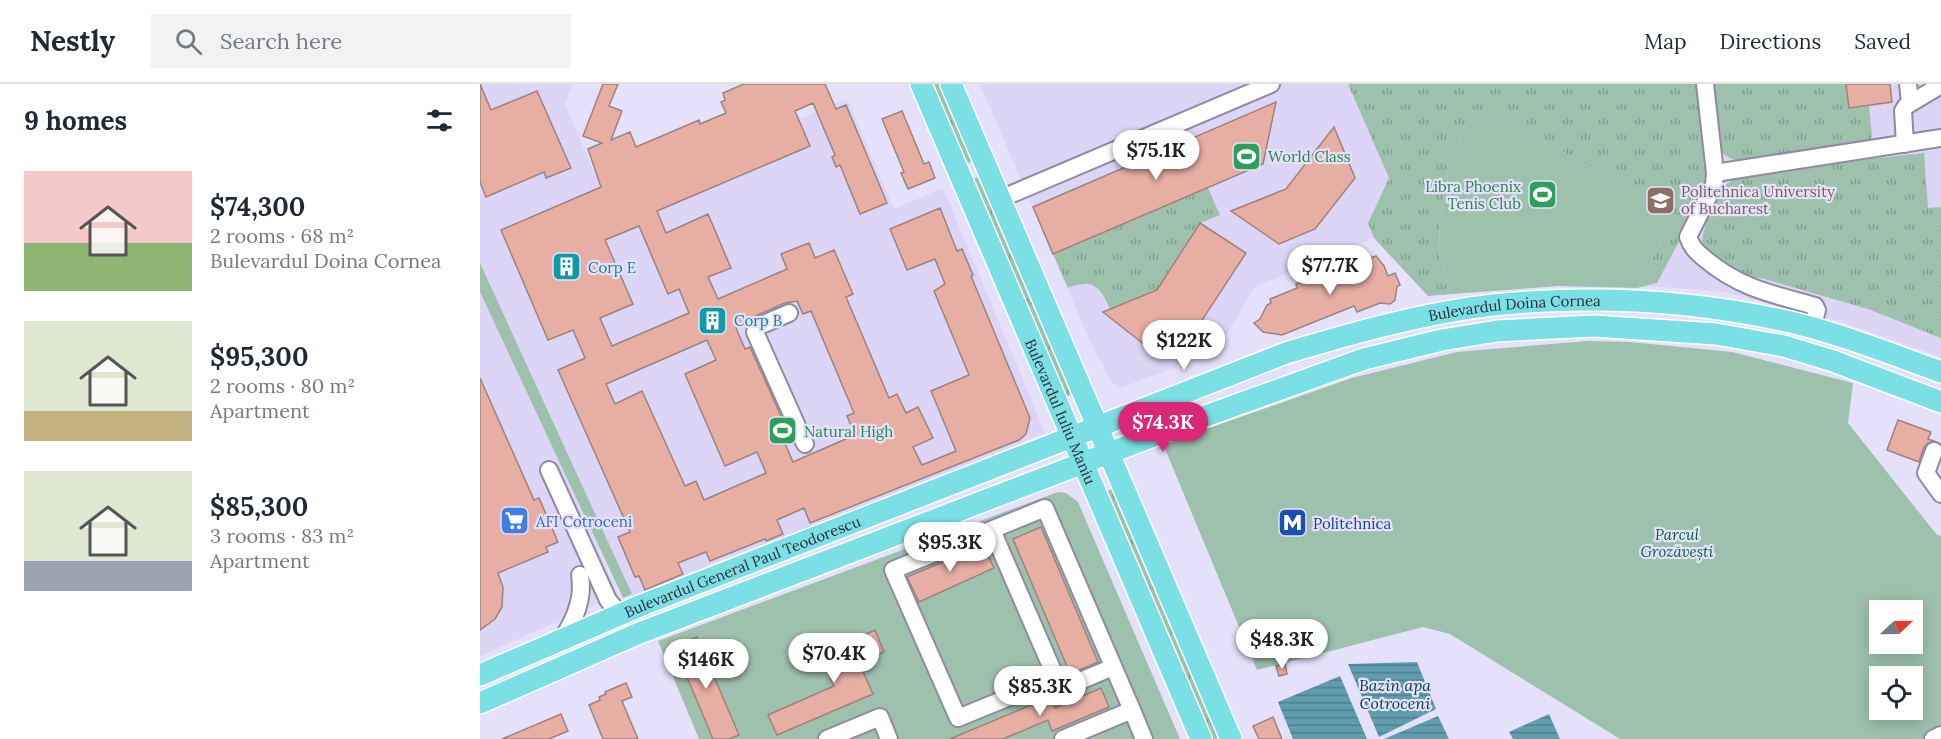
<!DOCTYPE html>
<html lang="en">
<head>
<meta charset="utf-8">
<style>
	body { margin:0; font-family:Lora,serif; background:#f2f2f3; color:#1f2937; height:100vh; display:flex; flex-direction:column; font-size:22px; white-space:nowrap }
	* { box-sizing:border-box; margin:0 }
	p { font-size:20px; color:#747a83 }
	.icon { flex:none; width:33px; height:33px; fill:none; stroke:currentColor; stroke-width:2; stroke-linecap:round; stroke-linejoin:round }
	.map { position:relative; flex:1; overflow:hidden }
	.drawer { display:flex; flex-direction:column; background:#fff; width:480px }
	.drawer>* { flex:none }
	.needle { width:39px; rotate:68deg }
	.controls { position:absolute; left:1389px; top:516px; display:grid; gap:12px }
	.controls a { display:grid; place-items:center; width:54px; height:54px; border-radius:0px; background:#fff; box-shadow:0 3px 15px #0003; font-size:30px }
	.price { position:absolute; translate:-50% -51px; padding:0 14px; border-radius:21px; background:#fff; color:#222; font-size:20px; line-height:39px; filter:drop-shadow(0 2px 3px #0008) }
	.price::after { content:''; position:absolute; left:50%; top:36px; width:18px; height:14px; margin-left:-9px; background:inherit; clip-path:polygon(0 0,100% 0,50% 100%) }
	.price.active { background:#db2777; color:#fff }
	ul { padding:0; list-style:none }
	li { display:flex; align-items:center; gap:18px; height:150px; padding:0 24px }
	li span { display:grid; place-items:center; flex:none; width:168px; height:120px; border-radius:0px; color:#555 }
	li>.icon { margin-inline-start:auto }
	span .icon { width:72px; height:72px; fill:#fffc; stroke-width:1 }
	li b { font-size:26px }
	h2 { display:flex; justify-content:space-between; align-items:center; height:72px; padding:0 24px; font-size:26px }
	header { display:flex; align-items:center; gap:36px; box-sizing:border-box; height:84px; padding:0 30px; background:#fff; border-bottom:2px solid #e0e1e3 }
	header strong { font-size:28px }
	nav { display:flex; gap:33px; margin-inline-start:auto; font-size:21px }
	.search { width:420px; height:54px; background:#f2f2f3; display:flex; align-items:center; gap:15px; box-sizing:border-box; padding:0 21px; border-radius:0px; color:#747a83; font-size:22px }
	main { display:flex; flex:1; min-height:0 }
	.map>svg:first-child { display:block }
</style>
</head>
<body>
<header>
<strong>Nestly</strong>
<div class="search"><svg class="icon" aria-label="search" viewBox="0 0 24 24"><circle cx="10" cy="10" r="6"/><path d="M15 15l6 6"/></svg>Search here</div>
<nav><a>Map</a><a>Directions</a><a>Saved</a></nav>
</header>
<main>
<section class="drawer">
<h2>9 homes<svg class="icon" aria-label="filters" viewBox="0 0 24 24"><path d="M4 7h16M4 17h16"/><circle cx="9" cy="7" r="2"/><circle cx="15" cy="17" r="2"/></svg></h2>
<ul>
<li><span style="background:linear-gradient(#f6c9c9 60%,#8fb573 0)"><svg class="icon" aria-label="home" viewBox="0 0 24 24"><path d="M3 11l9-7 9 7M6 9v11h12V9"/></svg></span><div><b>$74,300</b><p>2 rooms · 68 m²</p><p>Bulevardul Doina Cornea</p></div></li>
<li><span style="background:linear-gradient(#dfe7d0 75%,#c2b280 0)"><svg class="icon" aria-label="home" viewBox="0 0 24 24"><path d="M3 11l9-7 9 7M6 9v11h12V9"/></svg></span><div><b>$95,300</b><p>2 rooms · 80 m²</p><p>Apartment</p></div></li>
<li><span style="background:linear-gradient(#dfe7d0 75%,#9aa5b1 0)"><svg class="icon" aria-label="home" viewBox="0 0 24 24"><path d="M3 11l9-7 9 7M6 9v11h12V9"/></svg></span><div><b>$85,300</b><p>3 rooms · 83 m²</p><p>Apartment</p></div></li>
</ul>
</section>
<div class="map">
<svg width="1461" height="655" viewBox="0 0 1461 655">
	<defs>
		<pattern id="grass-tufts" width="24" height="20" patternUnits="userSpaceOnUse" patternTransform="scale(1.5)"><rect width="24" height="20" fill="#9ec1ad"/><path d="M3 7l-1-3M5 7V3M7 7l1-3M15 17l-1-3M17 17v-4M19 17l1-3" fill="none" stroke="#819d8e"/></pattern>
		<pattern id="water-rules" width="6" height="5" patternUnits="userSpaceOnUse" patternTransform="scale(1.5)"><rect width="6" height="5" fill="#5f9daf"/><path d="M0 2.5h6" fill="none" stroke="#4f808f"/></pattern>
	</defs>
	<rect width="100%" height="100%" fill="#e6e1fb"/>
	<!-- built -->
	<g fill="#dcd5f6">
		<polygon points="0,0 93,0 85,20 114,88 154,72 166,100 367,15 414,125 463,104 565,349 154,515 0,179"/>
		<polygon points="500,0 1461,0 1461,273 1352,235 1243,208 1183,203 1078,202 948,212 894,154 775,203 742,259 697,280 697,283 639,304 632,298 612,262"/>
		<polygon points="0,208 97,414 138,511 0,572"/>
	</g>
	<!-- grass -->
	<g fill="url(#grass-tufts)">
		<polygon points="448,0 464,0 493,77 488,79 481,77"/>
		<polygon points="868,0 1217,0 1231,97 1177,199 1157,204 1195,131 1025,35 1003,32 984,43 967,90 960,136 959,169 972,210 948,212 894,154 888,139 909,94"/>
		<polygon points="1231,0 1366,0 1369,24 1389,21 1392,53 1390,58 1256,77 1246,72 1239,66"/>
		<path d="M1444 69 1448 124 1461 123V254L1388 225 1281 194C1257 197 1238 176 1222 161 1222 146 1233 113 1244 102 1250 97 1258 93 1264 89Z"/>
		<polygon points="500,92 597,308 583,314 491,101 493,95"/>
		<path d="M728 104 740 131 720 139 677 206 630 225C620 202 613 194 588 204L573 170Z"/>
		<polygon points="632,405 738,652 737,655 732,655 625,408"/>
	</g>
	<!-- green -->
	<g fill="#9ec1ad" fill-rule="evenodd">
		<polygon points="1003,32 1025,35 1195,131 1157,204 1078,202 972,210 959,169 960,136 967,90 984,43"/>
		<polygon points="0,179 152,510 143,514 0,208"/>
		<path d="M1108 257 1150 258 1252 268 1373 299 1368 339 1457 451 1461 452V655H1140L970 550 943 543 777 586 683 360 872 294 977 268ZM1400 526H1432V560H1400ZM1400 592H1432V626H1400Z"/>
		<polygon points="578,408 586,409 598,418 700,655 219,655 178,557"/>
	</g>
	<!-- water -->
	<g fill="url(#water-rules)">
		<polygon points="937,578 956,625 899,653 868,580"/>
		<polygon points="860,592 887,655 813,655 798,618"/>
		<polygon points="1069,630 1080,655 1033,655 1029,648"/>
		<polygon points="958,632 969,655 904,655"/>
	</g>
	<!-- building -->
	<g fill="#e7aea4" stroke="#9e827d" stroke-width="1.5" fill-rule="evenodd">
		<polygon points="0,0 11,26 57,7 91,84 66,94 64,88 6,113 0,98"/>
		<path d="M123 0H138L129 22 142 27 131 56 150 48 156 63 219 36 220 40 246 29 241 18 245 16 243 9 264 0H345L356 25 366 21 407 119 380 130 360 81 356 83 352 73 355 71 333 19 315 27 330 62 177 127 186 149 228 130 251 184 228 193 238 215 307 185 301 170 329 159 335 174 354 166 373 210 366 213 409 314 417 310 426 329 438 323 453 354 433 363 442 381 476 367 451 307 489 291 454 207 465 200 455 175 427 186 410 145 460 124 477 167 482 165 493 191 491 192 550 334 546 350 539 356 330 439 324 424 297 436 303 450 286 457 285 455 230 477 226 468 198 479 203 490 165 506 159 492 155 493 138 453 150 448 78 286 105 274 93 246 68 256 21 146 121 103 108 65 122 59 103 52ZM159 142 188 210 199 205 209 229 132 262 120 234 153 220 125 156ZM317 217 323 230 331 227 374 329 367 332 375 351 313 378 303 355 310 352 270 263 265 265 256 244 267 239 273 233 305 219ZM227 256 236 276 205 290 245 382 277 368 286 389 224 416 216 397 205 402 162 307 135 320 126 300Z"/>
		<polygon points="1366,0 1410,0 1412,18 1369,24"/>
		<polygon points="796,18 783,80 573,170 553,123"/>
		<polygon points="422,27 444,80 449,78 455,94 428,105 421,89 424,88 402,35"/>
		<polygon points="854,43 875,94 835,145 799,160 751,127 806,105"/>
		<polygon points="720,139 766,169 715,247 671,266 623,228 677,206"/>
		<polygon points="896,172 904,182 908,192 915,189 920,201 917,203 915,216 910,220 900,219 877,228 874,222 802,251 783,248 774,239 780,235 787,221 791,219 790,215 817,204 816,200 886,173 887,175"/>
		<polygon points="0,294 54,416 59,414 78,458 66,463 68,468 18,489 23,503 22,523 15,535 0,546"/>
		<polygon points="1418,336 1451,348 1448,355 1454,357 1448,359 1444,363 1439,378 1407,366"/>
		<polygon points="561,443 618,578 593,589 589,587 533,455"/>
		<polygon points="503,461 514,484 439,518 427,493"/>
		<polygon points="395,546 404,568 379,579 393,610 297,651 288,631 354,602 340,570"/>
		<polygon points="217,553 259,651 249,655 233,655 194,562"/>
		<polygon points="805,580 807,590 799,592 796,582"/>
		<polygon points="146,599 152,613 142,617 158,655 123,655 109,621 120,616 119,613 126,610 125,608"/>
		<polygon points="621,604 629,623 572,647 568,636 523,655 470,655 570,613 575,624"/>
		<polygon points="81,630 88,647 69,655 22,655"/>
		<polygon points="793,633 802,655 779,655 773,642"/>
	</g>
	<g fill="none" stroke-linecap="round" stroke-linejoin="round">
		<defs>
			<g id="minor">
				<polyline points="1225,0 1235,89 1461,54"/>
				<polyline points="1428,0 1430,19"/>
				<polyline points="1425,60 1423,27 1426,22 1461,1"/>
				<path d="M1235 89 1234 101 1208 153C1212 164 1216 167 1224 174 1259 204 1292 210 1335 222L1337 226 1332 244"/>
				<polyline points="520,115 791,0"/>
				<polyline points="309,229 277,243 275,248 325,360"/>
				<polyline points="1454,367 1446,389 1461,410"/>
				<polyline points="69,386 128,516 140,530"/>
				<polyline points="512,446 576,594"/>
				<path d="M83 554C95 534 104 515 100 491"/>
				<polyline points="633,583 593,600 576,594 478,634 413,486 565,424 652,626"/>
				<polyline points="347,655 400,633 409,655"/>
				<polyline points="583,655 652,626 664,655"/>
				<polyline points="1453,655 1461,651"/>
			</g>
			<g id="major">
				<path id="s1" d="M441 0 721 655"/>
				<polyline points="471,0 751,655"/>
				<path id="s2" d="M0 591 162 521 806 269C873 249 943 229 1013 221 1110 211 1211 216 1306 237 1359 249 1411 270 1461 288"/>
				<polyline points="0,619 157,550 723,333 884,275 962,256 1017,247 1114,242 1236,250 1304,262 1353,277 1461,318"/>
			</g>
		</defs>
		<!-- minor casing -->
		<use href="#minor" stroke="#8f8aa2" stroke-width="20"/>
		<!-- major casing -->
		<use href="#major" stroke="#fff" stroke-width="24"/>
		<!-- minor -->
		<use href="#minor" stroke="#fff" stroke-width="16"/>
		<!-- major -->
		<use href="#major" stroke="#7ae0e5" stroke-width="21"/>
	</g>
	<!-- icons -->
	<defs>
		<symbol id="stadium-square" viewBox="-11 -11 22 22"><rect x="-9" y="-9" width="18" height="18" rx="4" fill="#2e9e5b" stroke="#e6e1fb"/><path d="M0-5a6.5 5 0 1 0 0 10a6.5 5 0 1 0 0-10ZM-3.5-1.8h7v3.6h-7Z" fill="#fff"/></symbol>
		<symbol id="university-square" viewBox="-11 -11 22 22"><rect x="-9" y="-9" width="18" height="18" rx="4" fill="#8d6e63" stroke="#e6e1fb"/><path d="M0-5L7-2L0 1L-7-2ZM-4 1L0 2.5L4 1V4Q0 6-4 4Z" fill="#fff"/></symbol>
		<symbol id="building-square" viewBox="-11 -11 22 22"><rect x="-9" y="-9" width="18" height="18" rx="4" fill="#0f9aa8" stroke="#e6e1fb"/><path d="M-4-6H4V6H1V3H-1V6H-4ZM-2.5-4.3h1.7v1.8h-1.7ZM.8-4.3h1.7v1.8H.8ZM-2.5-1h1.7V.8h-1.7ZM.8-1h1.7V.8H.8Z" fill="#fff"/></symbol>
		<symbol id="supermarket-square" viewBox="-11 -11 22 22"><rect x="-9" y="-9" width="18" height="18" rx="4" fill="#3f7fe0" stroke="#e6e1fb"/><path d="M-6-5.5h2.5l.6 2H6L4.5 2H-2.5L-4.4-4H-6ZM-1.5 3.2a1.3 1.3 0 1 0 .1 0ZM3 3.2a1.3 1.3 0 1 0 .1 0Z" fill="#fff"/></symbol>
		<symbol id="metro-square" viewBox="-11 -11 22 22"><rect x="-9" y="-9" width="18" height="18" rx="4" fill="#1a4fb4" stroke="#e6e1fb"/><path d="M-5.5 5V-5H-3L0 0L3-5H5.5V5H3V-.5L0 4L-3-.5V5Z" fill="#fff"/></symbol>
	</defs>
	<g fill-rule="evenodd">
		<use href="#stadium-square" x="750" y="56" width="33" height="33"/>
		<use href="#stadium-square" x="1046" y="94" width="33" height="33"/>
		<use href="#university-square" x="1164" y="100" width="33" height="33"/>
		<use href="#building-square" x="70" y="166" width="33" height="33"/>
		<use href="#building-square" x="216" y="220" width="33" height="33"/>
		<use href="#stadium-square" x="286" y="330" width="33" height="33"/>
		<use href="#supermarket-square" x="18" y="420" width="33" height="33"/>
		<use href="#metro-square" x="796" y="422" width="33" height="33"/>
	</g>
	<g text-anchor="middle" dominant-baseline="central" stroke-width="4.5" stroke-linejoin="round" paint-order="stroke">
		<!-- leisure labels -->
		<g font-size="15" fill="#27864d" stroke="#e6e1fb" text-anchor="start">
			<text x="788" y="72">World Class</text>
			<text x="1041" y="102" text-anchor="end">Libra Phoenix<tspan x="1041" dy="17">Tenis Club</tspan></text>
			<text x="324" y="347">Natural High</text>
		</g>
		<!-- education labels -->
		<g font-size="15" fill="#785e54" stroke="#e6e1fb" text-anchor="start">
			<text x="1201" y="107">Politehnica University<tspan x="1201" dy="17">of Bucharest</tspan></text>
		</g>
		<!-- culture labels -->
		<g font-size="15" fill="#0d838f" stroke="#e6e1fb" text-anchor="start">
			<text x="108" y="183">Corp E</text>
			<text x="254" y="236">Corp B</text>
		</g>
		<!-- street labels -->
		<g font-size="15" fill="#2e2c36" stroke="#e6e1fb">
			<text stroke="none"><textPath href="#s2" startOffset="1102">Bulevardul Doina Cornea</textPath></text>
			<text stroke="none"><textPath href="#s1" startOffset="356">Bulevardul Iuliu Maniu</textPath></text>
			<text stroke="none"><textPath href="#s2" startOffset="284">Bulevardul General Paul Teodorescu</textPath></text>
		</g>
		<!-- shop labels -->
		<g font-size="15" fill="#366cbe" stroke="#e6e1fb" text-anchor="start">
			<text x="56" y="437">AFI Cotroceni</text>
		</g>
		<!-- transit labels -->
		<g font-size="15" fill="#164399" stroke="#e6e1fb" text-anchor="start">
			<text x="833" y="439">Politehnica</text>
		</g>
		<!-- park labels -->
		<g font-size="15" font-style="italic" fill="#03623e" stroke="#e6e1fb">
			<text x="1197" y="450">Parcul<tspan x="1197" dy="17">Grozăvești</tspan></text>
		</g>
		<!-- water labels -->
		<g font-size="16" font-style="italic" fill="#06404e" stroke="#e6e1fb">
			<text x="915" y="601">Bazin apa<tspan x="915" dy="18">Cotroceni</tspan></text>
		</g>
	</g>
</svg>
<div class="controls">
<a><svg class="needle" viewBox="-14 -14 28 28"><path d="M0-13l5 13h-10z" fill="#e53935"/><path d="M0 13l5-13h-10z" fill="#747a83"/></svg></a>
<a><svg class="icon" aria-label="locate" viewBox="0 0 24 24"><circle cx="12" cy="12" r="6"/><path d="M12 2v4M12 18v4M2 12h4M18 12h4"/></svg></a>
</div>
<b class="price" style="left:676px;top:97px">$75.1K</b>
<b class="price" style="left:850px;top:212px">$77.7K</b>
<b class="price" style="left:704px;top:287px">$122K</b>
<b class="price active" style="left:683px;top:369px">$74.3K</b>
<b class="price" style="left:470px;top:489px">$95.3K</b>
<b class="price" style="left:802px;top:586px">$48.3K</b>
<b class="price" style="left:354px;top:600px">$70.4K</b>
<b class="price" style="left:226px;top:606px">$146K</b>
<b class="price" style="left:560px;top:633px">$85.3K</b>
</div>
</main>
</body>
</html>
